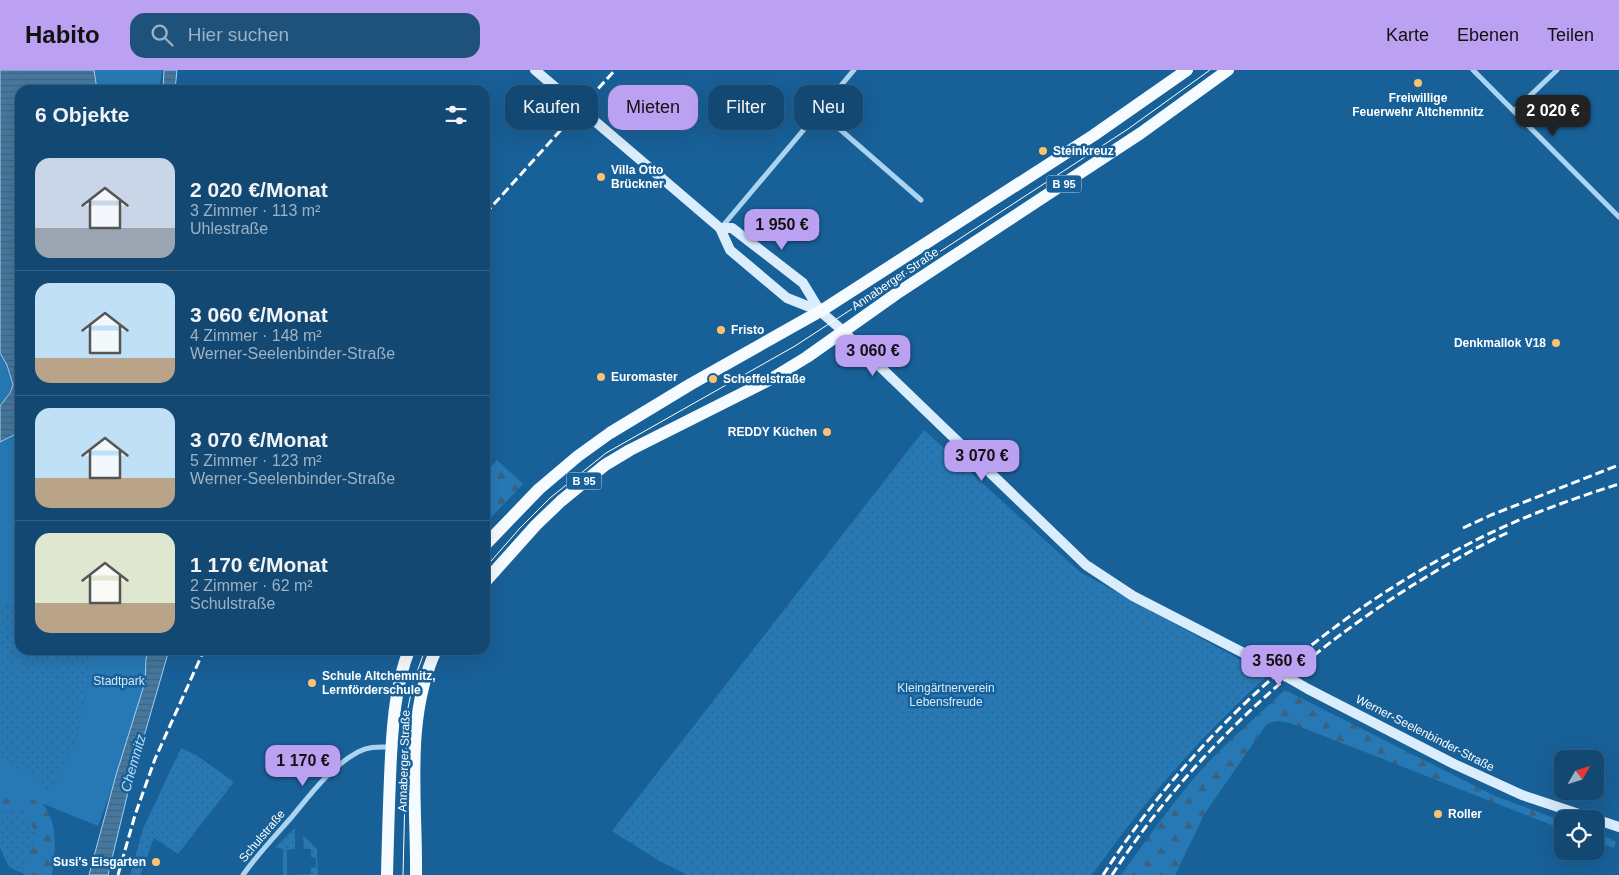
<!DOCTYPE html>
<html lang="de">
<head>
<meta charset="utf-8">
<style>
	body { margin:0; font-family:Arial,sans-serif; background:#1f527a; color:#f1f3f6; height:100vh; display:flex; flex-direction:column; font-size:19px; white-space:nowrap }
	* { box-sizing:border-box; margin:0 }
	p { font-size:16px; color:#9cb2c4 }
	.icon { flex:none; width:28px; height:28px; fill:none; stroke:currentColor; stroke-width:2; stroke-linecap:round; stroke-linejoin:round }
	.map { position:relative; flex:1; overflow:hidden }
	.details { position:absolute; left:15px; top:15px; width:475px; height:570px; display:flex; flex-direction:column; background:#124872; border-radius:15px; box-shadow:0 5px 20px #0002,0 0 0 1px #316084 }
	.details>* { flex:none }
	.guide { position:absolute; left:505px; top:15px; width:475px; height:45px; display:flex; gap:10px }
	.needle { width:32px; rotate:51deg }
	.controls { position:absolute; left:1554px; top:680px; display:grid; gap:10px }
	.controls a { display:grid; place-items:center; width:50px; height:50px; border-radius:10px; background:#124872; box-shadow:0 5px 20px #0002,0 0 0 1px #316084; font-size:25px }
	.price { position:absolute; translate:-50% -42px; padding:0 11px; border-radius:10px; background:#bca0f2; color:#111; font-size:16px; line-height:32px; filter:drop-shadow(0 1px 2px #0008) }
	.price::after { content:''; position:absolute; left:50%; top:30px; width:15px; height:11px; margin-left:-8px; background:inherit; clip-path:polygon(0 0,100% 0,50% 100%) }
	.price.current { background:#222; color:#fff }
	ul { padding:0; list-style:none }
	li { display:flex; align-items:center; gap:15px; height:125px; padding:0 20px }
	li+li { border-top:1px solid #316084 }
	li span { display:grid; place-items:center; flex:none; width:140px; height:100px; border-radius:15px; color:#555 }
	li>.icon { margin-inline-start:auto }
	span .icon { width:60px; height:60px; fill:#fffc; stroke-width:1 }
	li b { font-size:21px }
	h2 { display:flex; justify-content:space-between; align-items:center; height:60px; padding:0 20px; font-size:21px }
	.pill { padding:0 18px; border-radius:15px; background:#124872; box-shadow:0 5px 20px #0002,0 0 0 1px #316084; font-size:18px; line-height:45px }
	.pill.current { background:#bca0f2; color:#111 }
	header { display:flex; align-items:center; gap:30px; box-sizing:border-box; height:70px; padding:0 25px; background:#bca0f2; color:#111 }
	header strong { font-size:24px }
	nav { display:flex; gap:28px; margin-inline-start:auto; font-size:18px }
	.search { width:350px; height:45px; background:#1f527a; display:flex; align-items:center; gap:12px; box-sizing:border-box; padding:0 18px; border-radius:15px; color:#9cb2c4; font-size:19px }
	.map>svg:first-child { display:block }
</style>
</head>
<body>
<header>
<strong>Habito</strong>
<div class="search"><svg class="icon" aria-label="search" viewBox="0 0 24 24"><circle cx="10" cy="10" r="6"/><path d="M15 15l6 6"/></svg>Hier suchen</div>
<nav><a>Karte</a><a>Ebenen</a><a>Teilen</a></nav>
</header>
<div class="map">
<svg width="1619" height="805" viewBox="0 0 1619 805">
	<defs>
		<pattern id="grass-dots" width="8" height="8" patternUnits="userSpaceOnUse" patternTransform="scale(1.25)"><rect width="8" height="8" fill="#2779b5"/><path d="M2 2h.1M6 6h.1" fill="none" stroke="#3a6280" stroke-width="1.8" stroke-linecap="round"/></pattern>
		<pattern id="forest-firs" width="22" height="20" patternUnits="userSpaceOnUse" patternTransform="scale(1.25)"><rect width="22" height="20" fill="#2779b5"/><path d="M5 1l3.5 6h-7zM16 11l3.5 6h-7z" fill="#3a6280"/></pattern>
		<pattern id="water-rules" width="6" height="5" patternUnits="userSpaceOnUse" patternTransform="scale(1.25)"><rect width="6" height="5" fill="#4578a0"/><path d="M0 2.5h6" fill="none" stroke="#486276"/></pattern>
	</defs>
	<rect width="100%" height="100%" fill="#186098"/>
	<!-- grass -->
	<g fill="url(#grass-dots)">
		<path d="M924 360 1080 502 1268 605C1200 667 1145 730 1092 805H687L658 790 612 761Z"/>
		<polygon points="5,536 20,539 20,580 95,580 74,677 49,722 0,684 0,540"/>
		<polygon points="181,678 196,685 234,712 178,784 154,768 140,805 130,805 143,759"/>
		<polygon points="23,740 36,763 22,803 9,797 0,778 0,742"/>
		<polygon points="295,758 295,779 287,780 287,805 283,805 283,779 275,778"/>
		<polygon points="303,765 317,779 318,805 291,805 311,804 311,798 316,797 316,788 311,787 311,779 304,779"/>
	</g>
	<!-- forest -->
	<g fill="url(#forest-firs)">
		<polygon points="497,390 523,414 485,454 485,404"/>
		<path d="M1285 620 1495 726 1562 751V759L1306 659C1292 654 1279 647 1266 655L1205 743 1175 805H1121C1147 769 1173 732 1202 699 1228 671 1257 646 1285 620Z"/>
		<path d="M0 703C13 712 28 720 39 730 59 748 56 781 52 805H26L22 803 36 763 23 740 0 742Z"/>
		<polygon points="1595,763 1616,771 1614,778 1595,771"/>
	</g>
	<!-- park -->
	<g fill="#2779b5">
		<polygon points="94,0 162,0 159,20 97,20"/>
		<polygon points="0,283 7,295 14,315 10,323 0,336"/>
		<polygon points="20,360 20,539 5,536 0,540 0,372 16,364"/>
		<polygon points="95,580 157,580 150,615 98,756 29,728 0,711 0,684 49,722 74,677"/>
	</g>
	<!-- water -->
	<g fill="url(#water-rules)" stroke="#9ed1f4">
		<polygon points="0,0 94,0 97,20 20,20 20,359 16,364 0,372 0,336 10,323 13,315 7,295 0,283"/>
		<polygon points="164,0 177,0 175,20 163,20"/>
		<polygon points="148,580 169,580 129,718 108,805 89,805 116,705 145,612 146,589"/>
	</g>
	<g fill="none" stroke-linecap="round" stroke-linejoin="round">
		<!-- street -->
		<g stroke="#acd4f1" stroke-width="5">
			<polyline points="1473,0 1619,147"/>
			<polyline points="819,41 921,130"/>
			<polyline points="1514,41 1557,0"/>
			<polyline points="721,158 854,0"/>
			<path d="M243 805C257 785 274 767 290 749 310 725 330 697 358 682 369 676 379 677 391 677"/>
		</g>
		<!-- secondary -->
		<g stroke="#daedfc" stroke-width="10">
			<polyline points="535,0 720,158 730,180 787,228 820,241"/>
			<polyline points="720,158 732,158 803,213 820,241 843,261 1086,495 1133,526 1263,593 1308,619 1454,694 1522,725 1594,749"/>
			<polyline points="1595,749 1619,757"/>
		</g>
		<!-- primary -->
		<g stroke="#f6fbff" stroke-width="12">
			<polyline points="485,475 539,419 578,386 610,363 691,314 824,239 1094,65 1187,0"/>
			<polyline points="485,512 536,455 561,431 605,395 630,380 771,309 807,287 896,224 1141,63 1228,0"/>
			<path d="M387 805C388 765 389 725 391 686 393 649 396 614 409 580"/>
			<path d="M416 805C417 731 404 649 436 580"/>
		</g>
		<!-- tram -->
		<g stroke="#fff" stroke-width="1">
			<polyline points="485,498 520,458 550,428 606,383 795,276 1128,59 1210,0"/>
			<polyline points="403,805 407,643 413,613 425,580"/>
		</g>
		<!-- rail -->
		<g stroke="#fff" stroke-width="3" stroke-dasharray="9 4" stroke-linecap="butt">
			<polyline points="485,144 615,0"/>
			<polyline points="1463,458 1491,445 1619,395"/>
			<polyline points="118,805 135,745 155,689 204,580"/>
			<path d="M1103 805C1199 656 1338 534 1499 459 1538 441 1578 427 1619 414"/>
			<path d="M1112 805C1189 687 1294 590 1413 515 1444 496 1476 477 1509 462"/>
		</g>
	</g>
	<!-- markers -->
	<g fill="#ffc26c" stroke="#186098" stroke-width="2">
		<circle cx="1418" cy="13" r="5"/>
		<circle cx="1043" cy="81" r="5"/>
		<circle cx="601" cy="107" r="5"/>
		<circle cx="721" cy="260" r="5"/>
		<circle cx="1556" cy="273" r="5"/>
		<circle cx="601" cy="307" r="5"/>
		<circle cx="713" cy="309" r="5"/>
		<circle cx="827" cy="362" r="5"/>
		<circle cx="312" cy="613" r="5"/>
		<circle cx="1438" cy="744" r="5"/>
		<circle cx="156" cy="792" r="5"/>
	</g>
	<g text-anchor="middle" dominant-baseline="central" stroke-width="5" stroke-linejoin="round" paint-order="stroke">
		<!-- shield labels -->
		<g fill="#186098" stroke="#bacfe0" stroke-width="1">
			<rect x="1046.5" y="105.5" width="35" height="17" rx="4"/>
			<rect x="566.5" y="402.5" width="35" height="17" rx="4"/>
		</g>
		<g font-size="11" font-weight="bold" fill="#fff">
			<text x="1064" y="114">B 95</text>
			<text x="584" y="411">B 95</text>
		</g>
		<!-- poi labels -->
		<g font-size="12" font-weight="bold" fill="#fff" stroke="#186098" text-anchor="start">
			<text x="1418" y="28" text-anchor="middle">Freiwillige<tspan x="1418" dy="14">Feuerwehr Altchemnitz</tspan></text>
			<text x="1053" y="81">Steinkreuz</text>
			<text x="611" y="100">Villa Otto<tspan x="611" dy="14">Brückner</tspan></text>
			<text x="731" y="260">Fristo</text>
			<text x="1546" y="273" text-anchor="end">Denkmallok V18</text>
			<text x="611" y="307">Euromaster</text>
			<text x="723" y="309">Scheffelstraße</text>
			<text x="817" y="362" text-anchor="end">REDDY Küchen</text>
			<text x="322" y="606">Schule Altchemnitz,<tspan x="322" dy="14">Lernförderschule</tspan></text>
			<text x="1448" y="744">Roller</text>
			<text x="146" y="792" text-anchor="end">Susi's Eisgarten</text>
		</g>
		<!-- street labels -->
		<g font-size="12" fill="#fff" stroke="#186098">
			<text transform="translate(895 209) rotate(-34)">Annaberger Straße</text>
			<text transform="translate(1425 663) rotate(27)">Werner-Seelenbinder-Straße</text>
			<text transform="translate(404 691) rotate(-88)">Annaberger Straße</text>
			<text transform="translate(262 766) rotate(-50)">Schulstraße</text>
		</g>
		<!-- park labels -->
		<g font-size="12" fill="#d3ebfc" stroke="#186098">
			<text x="119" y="611">Stadtpark</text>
			<text x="946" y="618">Kleingärtnerverein<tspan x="946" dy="14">Lebensfreude</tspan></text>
		</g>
		<!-- water labels -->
		<g font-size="14" font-style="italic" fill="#b8ddf8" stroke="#186098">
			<text transform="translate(133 693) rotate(-74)">Chemnitz</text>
		</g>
	</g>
</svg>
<div class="controls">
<a><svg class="needle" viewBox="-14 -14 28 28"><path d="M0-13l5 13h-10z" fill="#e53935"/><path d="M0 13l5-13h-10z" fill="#9cb2c4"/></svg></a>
<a><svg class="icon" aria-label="locate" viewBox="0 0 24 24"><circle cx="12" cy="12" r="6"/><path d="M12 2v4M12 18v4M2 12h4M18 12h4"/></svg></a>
</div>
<b class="price current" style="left:1553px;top:67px">2 020 €</b>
<b class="price" style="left:782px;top:181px">1 950 €</b>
<b class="price" style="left:873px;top:307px">3 060 €</b>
<b class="price" style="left:982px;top:412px">3 070 €</b>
<b class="price" style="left:1279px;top:617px">3 560 €</b>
<b class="price" style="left:303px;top:717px">1 170 €</b>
<div class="guide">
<a class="pill">Kaufen</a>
<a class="pill current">Mieten</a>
<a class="pill">Filter</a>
<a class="pill">Neu</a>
</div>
<section class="details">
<h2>6 Objekte<svg class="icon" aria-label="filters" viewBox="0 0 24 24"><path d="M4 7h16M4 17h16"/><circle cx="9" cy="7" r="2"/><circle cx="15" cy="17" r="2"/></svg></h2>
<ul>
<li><span style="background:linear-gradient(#c9d6e8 70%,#9aa5b1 0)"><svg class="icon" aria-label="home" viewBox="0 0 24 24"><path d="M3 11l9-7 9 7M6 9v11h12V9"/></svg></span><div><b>2 020 €/Monat</b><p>3 Zimmer · 113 m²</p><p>Uhlestraße</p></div></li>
<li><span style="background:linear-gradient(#bfe0f5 75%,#b9a48a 0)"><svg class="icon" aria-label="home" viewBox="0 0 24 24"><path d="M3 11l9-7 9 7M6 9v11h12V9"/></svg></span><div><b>3 060 €/Monat</b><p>4 Zimmer · 148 m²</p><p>Werner-Seelenbinder-Straße</p></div></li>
<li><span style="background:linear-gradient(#bfe0f5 70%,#b9a48a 0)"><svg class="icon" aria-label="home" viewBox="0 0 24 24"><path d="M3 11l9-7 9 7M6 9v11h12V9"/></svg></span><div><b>3 070 €/Monat</b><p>5 Zimmer · 123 m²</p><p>Werner-Seelenbinder-Straße</p></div></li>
<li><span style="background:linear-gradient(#dfe7d0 70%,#b9a48a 0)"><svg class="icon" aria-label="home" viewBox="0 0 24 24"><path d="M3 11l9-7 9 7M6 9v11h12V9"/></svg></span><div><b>1 170 €/Monat</b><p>2 Zimmer · 62 m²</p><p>Schulstraße</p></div></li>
</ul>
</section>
</div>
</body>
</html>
